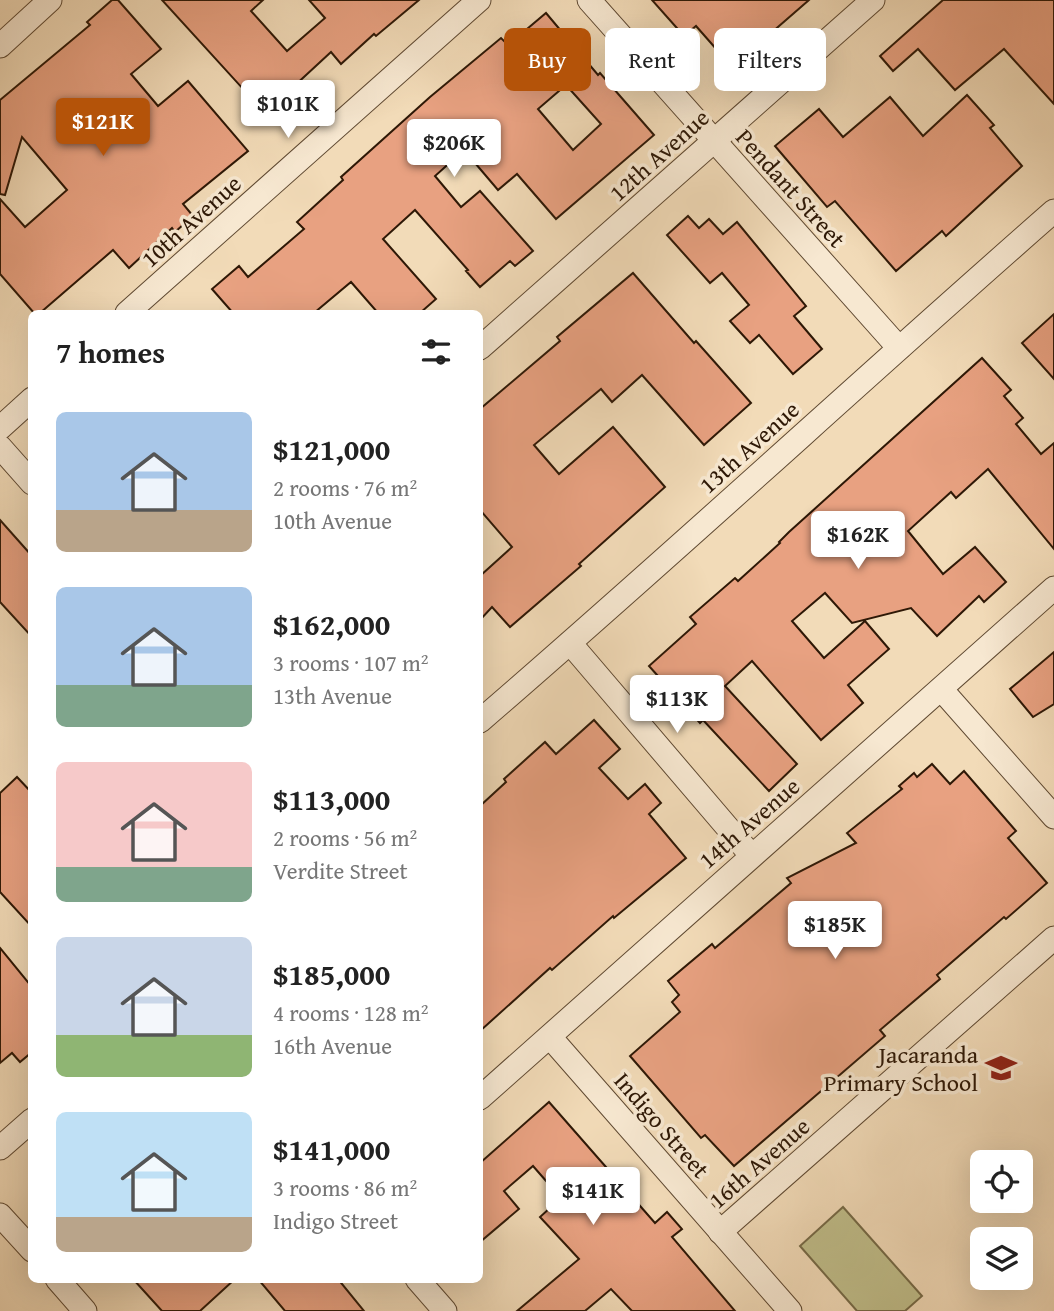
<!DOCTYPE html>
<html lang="en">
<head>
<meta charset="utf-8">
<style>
	body { margin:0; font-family:"Gentium Book Plus",serif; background:#f6f6f6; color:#222; height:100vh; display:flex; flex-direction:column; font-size:26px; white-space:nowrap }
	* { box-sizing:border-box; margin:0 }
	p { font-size:23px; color:#767676 }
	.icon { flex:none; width:38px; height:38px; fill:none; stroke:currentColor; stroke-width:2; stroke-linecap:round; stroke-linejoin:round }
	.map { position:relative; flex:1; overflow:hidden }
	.details { position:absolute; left:28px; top:310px; width:455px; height:973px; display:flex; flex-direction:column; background:#fff; border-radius:10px; box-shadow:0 7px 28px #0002 }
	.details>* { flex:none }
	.hud { position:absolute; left:504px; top:28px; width:444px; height:63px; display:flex; gap:14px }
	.controls { position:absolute; left:970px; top:1150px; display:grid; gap:14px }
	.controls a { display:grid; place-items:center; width:63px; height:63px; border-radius:10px; background:#fff; box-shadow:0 7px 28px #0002; font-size:35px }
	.price { position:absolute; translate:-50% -60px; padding:0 16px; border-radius:7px; background:#fff; color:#222; font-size:23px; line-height:46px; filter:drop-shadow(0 2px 4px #0008) }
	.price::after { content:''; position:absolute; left:50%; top:42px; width:21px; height:16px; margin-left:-10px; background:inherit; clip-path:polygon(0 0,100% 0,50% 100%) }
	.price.on { background:#b45309; color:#fff }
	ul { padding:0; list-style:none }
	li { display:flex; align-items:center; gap:21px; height:175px; padding:0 28px }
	li span { display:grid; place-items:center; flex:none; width:196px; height:140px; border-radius:10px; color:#555 }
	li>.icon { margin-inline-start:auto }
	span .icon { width:84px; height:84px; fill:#fffc; stroke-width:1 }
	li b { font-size:30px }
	h2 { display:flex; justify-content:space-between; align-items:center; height:84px; padding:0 28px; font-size:30px }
	.chip { padding:0 24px; border-radius:10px; background:#fff; box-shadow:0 7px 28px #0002; font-size:24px; line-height:63px }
	.chip.on { background:#b45309; color:#fff }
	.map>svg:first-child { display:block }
</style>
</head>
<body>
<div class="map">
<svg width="1054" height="1311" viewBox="0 0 1054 1311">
	<rect width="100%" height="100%" fill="#f2dbb8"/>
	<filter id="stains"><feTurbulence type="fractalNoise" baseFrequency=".00286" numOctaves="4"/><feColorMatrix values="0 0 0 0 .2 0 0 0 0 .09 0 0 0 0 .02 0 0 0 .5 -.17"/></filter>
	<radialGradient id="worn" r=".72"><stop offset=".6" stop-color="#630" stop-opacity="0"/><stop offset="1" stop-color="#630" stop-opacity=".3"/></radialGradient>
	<!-- green -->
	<polygon fill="#c0be8b" stroke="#776b48" stroke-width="2" points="843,1207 922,1296 905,1311 857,1311 800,1246"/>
	<!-- building -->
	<g fill="#e8a181" stroke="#2e1806" stroke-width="2" fill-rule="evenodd">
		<polygon points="112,0 118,0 161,49 131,74 158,106 188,81 248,151 183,204 193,216 175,232 172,228 129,268 113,250 40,313 34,313 0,274 0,199 25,227 67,190 22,137 5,195 0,194 0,100 90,25 87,22"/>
		<polygon points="162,0 263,0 251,11 287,51 325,18 309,0 419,0 376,36 374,34 341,64 331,52 265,113"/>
		<polygon points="652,0 809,0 732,67 696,26 684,36"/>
		<polygon points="943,0 1054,0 1054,104 1004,49 955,90 918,49 893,71 880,56"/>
		<path d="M546 13 598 75 600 73 654 135 556 219 517 174 498 190 464 150 435 176 461 207 480 191 533 251 515 266 510 261 480 287 466 271 468 270 415 210 383 239 436 299 420 313H378L351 282 314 313H233L212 289 239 266 248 277 304 229 297 222 343 180 341 177 430 97 501 38 508 45ZM566 85 601 124 573 150 538 109Z"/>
		<polygon points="967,95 994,125 990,128 1022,166 946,236 942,231 896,271 835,201 827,207 775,146 819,109 843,137 890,97 923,136"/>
		<polygon points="688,216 699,228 709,219 723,234 737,222 806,306 794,316 822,349 793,374 759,335 750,343 730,321 749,305 722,273 710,283 667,235"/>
		<polygon points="633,273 694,343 696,341 751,403 704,445 642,375 612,402 601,389 534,445 559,474 613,427 665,487 579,564 581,566 510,627 492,607 480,620 480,576 512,547 480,510 480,409 560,341 557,337"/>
		<polygon points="1054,314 1054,379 1022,343"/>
		<polygon points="982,358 1011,390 1004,396 1023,418 1016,424 1041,454 1054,443 1054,549 988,469 956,498 951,492 908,531 943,574 975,547 1006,582 984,602 979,596 937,636 911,608 852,623 825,593 792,621 824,658 865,621 889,649 848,685 863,703 821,740 752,661 725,686 797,764 769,791 703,720 700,723 649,666 696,624 690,617 735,578 738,581 780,543 779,542 789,532"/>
		<polygon points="0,520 32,556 32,637 0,602"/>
		<polygon points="1054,652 1054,704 1033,717 1010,689"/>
		<polygon points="594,720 620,749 599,768 628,799 645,784 661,803 649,814 686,858 614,918 613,916 552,970 550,968 480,1031 480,806 506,782 504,779 545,742 556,754"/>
		<polygon points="932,764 950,784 964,771 1016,831 1008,838 1047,883 1006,919 1004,917 937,975 940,979 880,1030 885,1036 734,1166 705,1135 701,1138 630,1056 680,1012 672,1002 679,995 668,981 712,944 715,948 791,883 787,878 856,843 847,833 902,789 899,786 914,773 917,777"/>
		<polygon points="17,777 32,793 32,927 0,892 0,793"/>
		<polygon points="0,948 32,987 32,1052 20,1062 12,1053 0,1063"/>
		<polygon points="549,1102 655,1223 667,1212 682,1229 672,1237 735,1311 632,1311 611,1289 585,1311 517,1311 579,1259 540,1217 561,1198 533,1166 504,1191 519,1209 480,1242 480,1163"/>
		<polygon points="133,1279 235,1279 200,1311 162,1311"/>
		<polygon points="258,1279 338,1279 364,1311 285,1311"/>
	</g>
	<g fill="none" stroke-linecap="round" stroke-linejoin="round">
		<defs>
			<g id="minor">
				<polyline points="589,0 899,348"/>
				<polyline points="0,46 50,0"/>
				<polyline points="127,313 479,0"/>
				<polyline points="480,348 873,0"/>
				<polyline points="0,428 32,399"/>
				<polyline points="0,447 32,483"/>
				<polyline points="570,643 751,855"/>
				<polyline points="941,689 1054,817"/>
				<path d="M480 721C674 554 861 380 1054 211"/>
				<polyline points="550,1037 790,1311"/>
				<polyline points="480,1098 1054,588"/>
				<polyline points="0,1148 32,1120"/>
				<polyline points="0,1215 32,1250"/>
				<polyline points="720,1232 1054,938"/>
				<polyline points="57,1279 85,1311"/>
				<polyline points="417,1279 445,1311"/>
			</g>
		</defs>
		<!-- minor casing -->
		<use href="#minor" stroke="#5f4932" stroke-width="25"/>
		<!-- minor -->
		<use href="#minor" stroke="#f7e8d1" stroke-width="23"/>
	</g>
	<!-- icons -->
	<defs>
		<symbol id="school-bare" viewBox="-9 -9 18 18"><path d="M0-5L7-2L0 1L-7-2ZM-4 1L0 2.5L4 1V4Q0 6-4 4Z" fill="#8f2418" stroke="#f7e8d1" stroke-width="2.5" paint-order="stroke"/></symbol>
	</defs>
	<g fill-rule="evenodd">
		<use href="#school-bare" x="979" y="1046" width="44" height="44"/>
	</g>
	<g text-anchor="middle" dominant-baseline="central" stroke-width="7" stroke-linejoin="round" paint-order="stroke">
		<!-- street labels -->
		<g font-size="24" fill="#2e1806" stroke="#f7e8d1">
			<text transform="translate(659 155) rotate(-42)">12th Avenue</text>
			<text transform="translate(791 188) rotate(48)">Pendant Street</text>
			<text transform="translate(191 221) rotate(-42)">10th Avenue</text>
			<text transform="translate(749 447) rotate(-42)">13th Avenue</text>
			<text transform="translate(749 823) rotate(-41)">14th Avenue</text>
			<text transform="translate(662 1125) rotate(49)">Indigo Street</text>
			<text transform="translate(759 1163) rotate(-41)">16th Avenue</text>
		</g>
		<!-- poi labels -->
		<g font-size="24" fill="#2e1806" stroke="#f7e8d1" text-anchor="end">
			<text x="978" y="1054">Jacaranda<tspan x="978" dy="28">Primary School</tspan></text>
		</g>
	</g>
	<rect width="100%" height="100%" filter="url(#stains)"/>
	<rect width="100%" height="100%" fill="url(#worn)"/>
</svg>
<div class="controls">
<a><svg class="icon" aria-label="locate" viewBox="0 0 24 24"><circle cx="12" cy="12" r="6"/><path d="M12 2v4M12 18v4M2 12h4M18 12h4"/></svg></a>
<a><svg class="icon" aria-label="layers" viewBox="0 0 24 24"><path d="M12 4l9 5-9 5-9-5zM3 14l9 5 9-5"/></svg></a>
</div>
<b class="price" style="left:288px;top:140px">$101K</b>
<b class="price on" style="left:103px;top:158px">$121K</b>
<b class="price" style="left:454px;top:179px">$206K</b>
<b class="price" style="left:858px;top:571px">$162K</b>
<b class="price" style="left:677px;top:735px">$113K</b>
<b class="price" style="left:835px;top:961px">$185K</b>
<b class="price" style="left:593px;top:1227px">$141K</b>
<div class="hud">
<a class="chip on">Buy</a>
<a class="chip">Rent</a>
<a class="chip">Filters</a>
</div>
<section class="details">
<h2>7 homes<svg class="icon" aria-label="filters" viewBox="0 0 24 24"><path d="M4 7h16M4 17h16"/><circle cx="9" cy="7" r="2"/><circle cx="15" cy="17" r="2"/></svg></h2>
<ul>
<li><span style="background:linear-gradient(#a9c7e8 70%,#b9a48a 0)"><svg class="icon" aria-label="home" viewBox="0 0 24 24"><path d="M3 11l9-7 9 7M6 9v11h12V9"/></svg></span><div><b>$121,000</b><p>2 rooms · 76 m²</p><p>10th Avenue</p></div></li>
<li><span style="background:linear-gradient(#a9c7e8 70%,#7fa58c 0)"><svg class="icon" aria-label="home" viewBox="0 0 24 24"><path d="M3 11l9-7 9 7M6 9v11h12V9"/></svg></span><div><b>$162,000</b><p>3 rooms · 107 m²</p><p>13th Avenue</p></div></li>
<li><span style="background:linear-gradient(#f6c9c9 75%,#7fa58c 0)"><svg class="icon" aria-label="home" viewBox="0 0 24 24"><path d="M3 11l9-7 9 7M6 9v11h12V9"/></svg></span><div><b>$113,000</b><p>2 rooms · 56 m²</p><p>Verdite Street</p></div></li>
<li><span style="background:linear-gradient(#c9d6e8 70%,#8fb573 0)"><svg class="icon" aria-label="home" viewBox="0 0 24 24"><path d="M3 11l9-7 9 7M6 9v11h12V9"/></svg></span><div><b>$185,000</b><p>4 rooms · 128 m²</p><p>16th Avenue</p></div></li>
<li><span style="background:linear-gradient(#bfe0f5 75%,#b9a48a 0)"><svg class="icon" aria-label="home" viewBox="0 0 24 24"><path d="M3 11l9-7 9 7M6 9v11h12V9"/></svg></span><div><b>$141,000</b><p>3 rooms · 86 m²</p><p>Indigo Street</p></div></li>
</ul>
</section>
</div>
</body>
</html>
